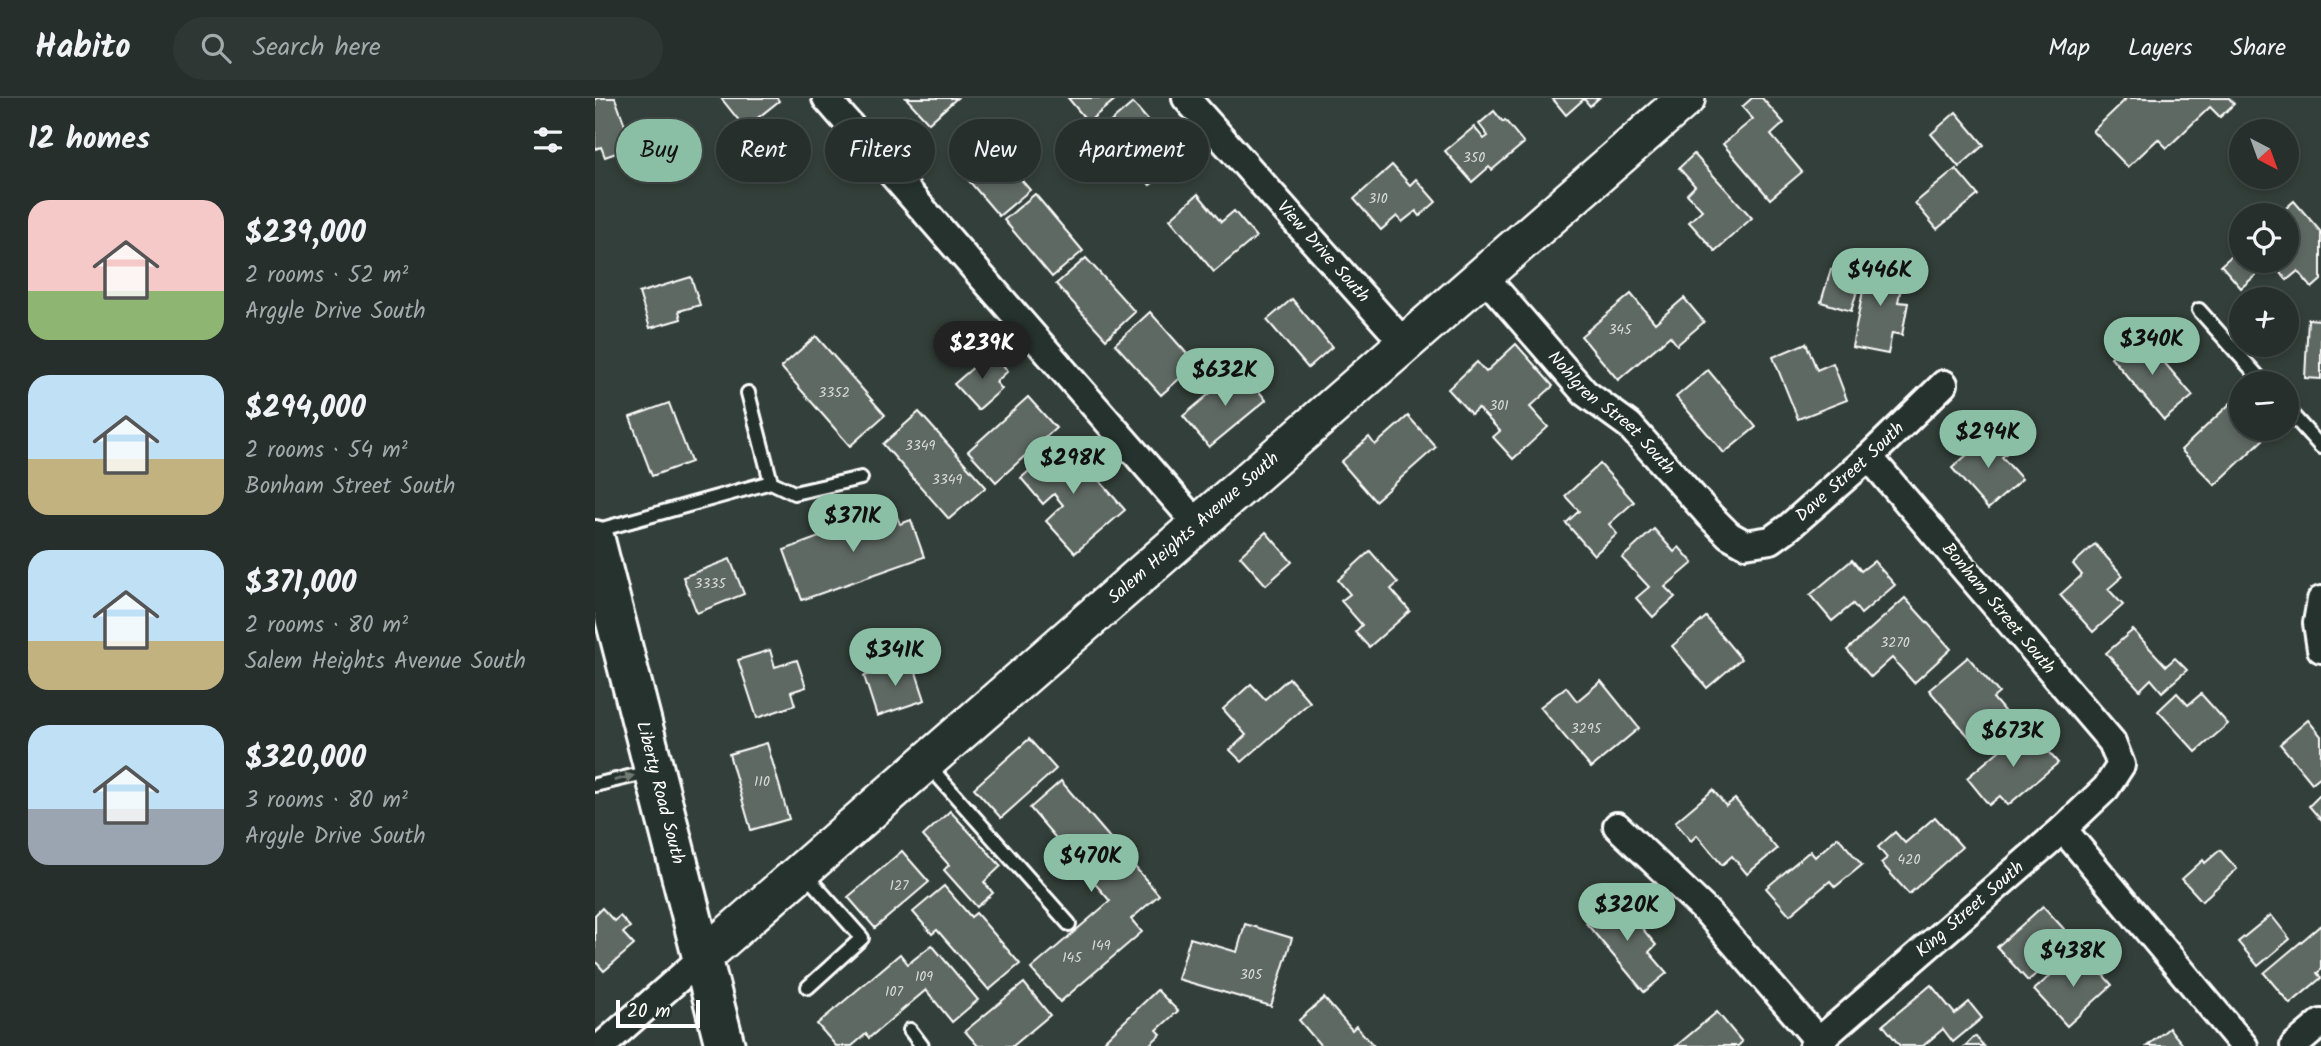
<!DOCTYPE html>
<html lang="en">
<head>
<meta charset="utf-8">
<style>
	body { margin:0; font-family:Kalam,sans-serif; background:#2e3734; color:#f1f3f6; height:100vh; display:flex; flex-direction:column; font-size:26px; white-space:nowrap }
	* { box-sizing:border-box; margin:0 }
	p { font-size:23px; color:#a4a9a9 }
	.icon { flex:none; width:38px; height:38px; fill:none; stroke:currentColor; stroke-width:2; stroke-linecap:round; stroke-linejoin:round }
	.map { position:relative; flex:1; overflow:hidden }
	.side { display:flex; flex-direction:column; background:#262f2c; width:595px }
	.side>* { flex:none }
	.hud { position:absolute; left:21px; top:21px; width:665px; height:63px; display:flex; gap:14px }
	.needle { width:46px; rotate:139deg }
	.buttons { position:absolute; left:1634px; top:21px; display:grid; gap:14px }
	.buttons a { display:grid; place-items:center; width:70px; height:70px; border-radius:50%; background:#262f2c; box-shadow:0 4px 10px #0003,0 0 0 2px #424a48; font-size:35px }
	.scale { position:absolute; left:21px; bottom:18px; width:84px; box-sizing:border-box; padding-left:7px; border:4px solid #fff; border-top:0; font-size:19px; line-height:24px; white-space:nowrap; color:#fff; -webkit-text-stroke:5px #26332d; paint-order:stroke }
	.price { position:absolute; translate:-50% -60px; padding:0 16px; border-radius:24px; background:#8abfa5; color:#111; font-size:23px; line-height:46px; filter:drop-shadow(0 2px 4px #0008) }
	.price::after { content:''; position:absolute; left:50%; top:42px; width:21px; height:16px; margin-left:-10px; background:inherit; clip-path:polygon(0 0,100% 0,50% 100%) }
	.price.current { background:#222; color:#fff }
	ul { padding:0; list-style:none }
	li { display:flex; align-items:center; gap:21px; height:175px; padding:0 28px }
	li span { display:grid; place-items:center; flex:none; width:196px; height:140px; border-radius:21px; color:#555 }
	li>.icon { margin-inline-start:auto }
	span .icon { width:84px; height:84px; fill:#fffc; stroke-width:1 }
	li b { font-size:30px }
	h2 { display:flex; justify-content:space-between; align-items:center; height:84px; padding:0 28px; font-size:30px }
	.chip { padding:0 24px; border-radius:32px; background:#262f2c; box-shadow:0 4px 10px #0003,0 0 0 2px #424a48; font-size:24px; line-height:63px }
	.chip.current { background:#8abfa5; color:#111 }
	header { display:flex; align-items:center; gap:42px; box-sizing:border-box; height:98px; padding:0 35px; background:#262f2c; border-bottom:2px solid #424a48 }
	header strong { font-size:33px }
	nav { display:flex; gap:38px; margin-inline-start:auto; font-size:24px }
	.search { width:490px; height:63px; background:#2e3734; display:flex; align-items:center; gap:18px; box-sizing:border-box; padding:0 24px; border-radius:38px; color:#a4a9a9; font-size:26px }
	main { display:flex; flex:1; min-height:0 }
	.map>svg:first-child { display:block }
</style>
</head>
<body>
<header>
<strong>Habito</strong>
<div class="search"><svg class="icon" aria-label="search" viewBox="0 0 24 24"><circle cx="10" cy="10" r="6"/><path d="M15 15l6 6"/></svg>Search here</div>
<nav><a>Map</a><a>Layers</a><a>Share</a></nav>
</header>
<main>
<section class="side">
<h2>12 homes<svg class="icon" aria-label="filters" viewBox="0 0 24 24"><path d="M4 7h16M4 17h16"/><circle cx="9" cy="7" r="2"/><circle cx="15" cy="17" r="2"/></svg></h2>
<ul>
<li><span style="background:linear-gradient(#f6c9c9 65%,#8fb573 0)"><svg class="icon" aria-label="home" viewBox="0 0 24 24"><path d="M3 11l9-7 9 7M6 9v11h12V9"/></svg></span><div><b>$239,000</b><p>2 rooms · 52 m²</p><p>Argyle Drive South</p></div></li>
<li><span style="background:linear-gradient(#bfe0f5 60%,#c2b280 0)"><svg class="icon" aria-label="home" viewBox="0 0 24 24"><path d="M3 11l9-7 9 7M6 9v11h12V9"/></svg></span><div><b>$294,000</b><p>2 rooms · 54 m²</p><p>Bonham Street South</p></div></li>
<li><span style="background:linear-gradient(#bfe0f5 65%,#c2b280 0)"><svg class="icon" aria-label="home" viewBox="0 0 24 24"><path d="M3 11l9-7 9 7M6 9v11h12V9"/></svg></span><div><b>$371,000</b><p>2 rooms · 80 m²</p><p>Salem Heights Avenue South</p></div></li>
<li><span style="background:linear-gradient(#bfe0f5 60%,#9aa5b1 0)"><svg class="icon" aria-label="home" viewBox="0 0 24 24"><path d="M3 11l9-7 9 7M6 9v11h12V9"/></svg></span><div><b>$320,000</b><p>3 rooms · 80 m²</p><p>Argyle Drive South</p></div></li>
</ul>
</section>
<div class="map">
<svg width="1726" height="948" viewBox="0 0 1726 948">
	<rect width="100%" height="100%" fill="#333f3a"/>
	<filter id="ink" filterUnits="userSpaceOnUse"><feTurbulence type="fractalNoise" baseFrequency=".0143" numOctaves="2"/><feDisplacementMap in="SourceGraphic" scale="14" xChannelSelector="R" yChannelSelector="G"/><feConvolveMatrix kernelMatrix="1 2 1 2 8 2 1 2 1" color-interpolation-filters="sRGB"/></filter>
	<g filter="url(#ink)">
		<!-- building -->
		<g fill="#5f6964" stroke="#fff" stroke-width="2">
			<polygon points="4,0 20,0 38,49 10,59 6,49 0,51 0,1"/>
			<polygon points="126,0 182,0 184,3 150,30"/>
			<polygon points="311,0 362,0 334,25"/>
			<polygon points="473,0 522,0 493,24"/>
			<polygon points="957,0 1004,0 995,8 989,1 971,17"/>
			<polygon points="1157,0 1167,0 1189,25 1176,37 1207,74 1175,101 1128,46 1158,21 1147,9"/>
			<polygon points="1528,0 1634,0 1639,6 1625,19 1615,9 1572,50 1563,41 1533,69 1498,33 1530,2"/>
			<polygon points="538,5 586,61 555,87 507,31"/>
			<polygon points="899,13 908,24 910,22 929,45 897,72 894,69 877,84 850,53 879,29 889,41 893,38 884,26"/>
			<polygon points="1361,14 1389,47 1364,69 1336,36"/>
			<polygon points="388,37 435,92 404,118 357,63"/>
			<polygon points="1099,56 1157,120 1120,153 1094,124 1107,112 1092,96 1100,88 1084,70"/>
			<polygon points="797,67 815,87 821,81 841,104 825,118 821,113 807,124 802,118 786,132 759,101"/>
			<polygon points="1361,71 1383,97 1342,131 1320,105"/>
			<polygon points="440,96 488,153 457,179 409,122"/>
			<polygon points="603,96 626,124 639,113 661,139 619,174 575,121"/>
			<polygon points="1699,103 1726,134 1726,182 1717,190 1703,173 1692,182 1676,164 1646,190 1626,167 1647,149 1647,163 1692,163 1692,117 1683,117"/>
			<polygon points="491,160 540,214 511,241 461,186"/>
			<polygon points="1274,162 1310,169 1303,204 1313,205 1307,237 1297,235 1293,256 1257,249"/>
			<polygon points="1236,171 1266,180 1256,213 1226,204"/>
			<polygon points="96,179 105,207 84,213 86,221 55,230 44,195"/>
			<polygon points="1036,196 1060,225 1089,200 1109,224 1082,247 1075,238 1023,282 986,238"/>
			<polygon points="697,201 737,249 713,270 672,222"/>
			<polygon points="555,214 601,266 566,297 520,246"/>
			<polygon points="1713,221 1726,222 1726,281 1710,280"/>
			<polygon points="1544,235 1598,298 1569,322 1516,259"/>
			<polygon points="221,238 290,317 255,348 186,269"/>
			<polygon points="1211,245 1222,272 1238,265 1252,302 1203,321 1178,259"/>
			<polygon points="921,246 958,288 935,309 953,329 918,361 898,339 905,333 883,310 876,316 853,291 882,264 891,274"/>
			<polygon points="396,254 413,273 401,284 407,291 383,312 359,286"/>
			<polygon points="645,270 671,302 614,349 588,318"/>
			<polygon points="1113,272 1161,329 1129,355 1081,299"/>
			<polygon points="433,299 461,330 401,384 373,353"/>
			<polygon points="1640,301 1647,308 1647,331 1668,331 1674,336 1620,387 1586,352"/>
			<polygon points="74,305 96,364 57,378 35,319"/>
			<polygon points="324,314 391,389 354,421 288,346"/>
			<polygon points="813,318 841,349 780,403 746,364 774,339 780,347"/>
			<polygon points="1400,332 1417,351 1407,359 1427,381 1393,411 1357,370"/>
			<polygon points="469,342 530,412 480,455 451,423 468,407 459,396 448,406 426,380"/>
			<polygon points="1005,366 1039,404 1014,426 1022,436 999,457 971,425 984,413 970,398"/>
			<polygon points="299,411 305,426 316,422 329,459 207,502 189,452"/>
			<polygon points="1059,431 1079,454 1084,449 1098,465 1070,489 1080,499 1058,519 1041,500 1054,489 1027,460"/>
			<polygon points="671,434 697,464 671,487 645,458"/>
			<polygon points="1500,446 1528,478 1513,491 1528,507 1498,534 1465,497 1487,477 1478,466"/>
			<polygon points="775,453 803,485 796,491 815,513 774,549 760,534 767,527 746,503 755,496 743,482"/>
			<polygon points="135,461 149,496 102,515 88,479"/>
			<polygon points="1257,462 1266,473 1279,463 1300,487 1266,516 1258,506 1237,523 1215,497"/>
			<polygon points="1310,500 1356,551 1319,585 1297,560 1276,579 1252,552"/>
			<polygon points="1111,519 1146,561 1112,590 1077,548"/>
			<polygon points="1538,532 1571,568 1580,560 1592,572 1567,594 1556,581 1545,592 1511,555"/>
			<polygon points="175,552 180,569 202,562 211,589 196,594 200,607 162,620 143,562"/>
			<polygon points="1373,559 1404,595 1398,600 1409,613 1376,641 1334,592"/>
			<polygon points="317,562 330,602 282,618 269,578"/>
			<polygon points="694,580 715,604 647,664 635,652 651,637 628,611 656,586 670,601"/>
			<polygon points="1006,583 1044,630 996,670 945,609 971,589 982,603"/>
			<polygon points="1582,595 1593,607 1606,596 1633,626 1601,654 1563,613"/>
			<polygon points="1713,622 1726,638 1726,678 1717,685 1685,646"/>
			<polygon points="1432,629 1463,665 1413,707 1405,698 1394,707 1372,680"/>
			<polygon points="434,641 461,671 406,720 379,690"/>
			<polygon points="172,645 194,721 156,732 134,656"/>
			<polygon points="466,683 564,797 536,821 547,834 465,904 436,871 515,803 435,710"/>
			<polygon points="1118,692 1131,708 1140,701 1182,751 1152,776 1137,758 1127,767 1102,737 1096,743 1080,724"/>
			<polygon points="1726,696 1726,722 1714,708"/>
			<polygon points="355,713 406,768 389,784 398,795 382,809 349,772 354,767 328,738"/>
			<polygon points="1340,719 1367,749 1314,796 1286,765 1292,760 1283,749 1300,734 1310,745"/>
			<polygon points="1243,739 1267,767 1240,789 1235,783 1195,817 1171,790 1215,753 1220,759"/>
			<polygon points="1625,752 1642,771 1607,803 1587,781 1608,762 1610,765"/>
			<polygon points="307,753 334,784 280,830 253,799"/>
			<polygon points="349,788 376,819 381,815 425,866 394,892 342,832 337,836 318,814"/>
			<polygon points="1021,799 1061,847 1054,854 1072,875 1049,894 991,825"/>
			<polygon points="1448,808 1479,842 1433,883 1402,849"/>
			<polygon points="7,810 19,823 25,818 35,829 28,835 39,847 9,873 0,863 0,817"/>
			<polygon points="1676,817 1695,841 1663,868 1643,844"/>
			<polygon points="650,826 697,840 676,908 583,881 595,840 642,854"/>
			<polygon points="1726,827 1726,872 1722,875 1726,880 1695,906 1669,875"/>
			<polygon points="337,847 383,902 357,924 331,892 274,940 271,936 257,948 241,948 222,926 305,856 313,866"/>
			<polygon points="1478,857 1487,867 1494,861 1517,887 1472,928 1439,892"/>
			<polygon points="429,885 455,917 418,948 383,948 370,933"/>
			<polygon points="1336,887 1360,916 1374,904 1387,920 1358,944 1348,931 1328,948 1305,948 1288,927"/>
			<polygon points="562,892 583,913 562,932 566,936 553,948 516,948 510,942"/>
			<polygon points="729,900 757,932 761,928 779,948 726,948 704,922"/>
			<polygon points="1122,914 1147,944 1143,948 1081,948"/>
			<polygon points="1574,930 1589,948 1552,948"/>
			<polygon points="1380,938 1389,948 1370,948"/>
		</g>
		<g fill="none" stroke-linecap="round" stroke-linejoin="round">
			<defs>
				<g id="lane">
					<polyline points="1604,212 1669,285"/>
					<polyline points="153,295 176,384"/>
					<polyline points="1692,311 1726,349"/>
					<polyline points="0,433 176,384 199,395 266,380"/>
					<polyline points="334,668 474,826"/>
					<polyline points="0,687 54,674"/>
					<polyline points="210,776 267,840 213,889"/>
					<polyline points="315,932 327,948"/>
				</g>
				<g id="street">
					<polyline points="231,0 603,427"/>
					<path id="s1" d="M591 0 809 245"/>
					<path id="s2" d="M888 177 990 295 1034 327 1115 418 1134 437 1150 446 1176 442 1194 429 1274 359 1349 286"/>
					<polyline points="1726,502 1722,525 1726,551"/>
					<polyline points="1022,728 1113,815 1228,948"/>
					<polyline points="1468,731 1649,948"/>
					<polyline points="7,948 107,860"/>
					<path id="s3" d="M1218 948 1468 731 1511 690 1526 667 1517 644 1274 359"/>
					<polyline points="1699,948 1726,925"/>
				</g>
				<g id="secondary">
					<path id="s4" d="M107 860 1091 0"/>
				</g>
				<g id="primary">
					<path id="s5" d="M0 442 130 948"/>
				</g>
			</defs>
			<!-- lane casing -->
			<use href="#lane" stroke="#fff" stroke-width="18"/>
			<!-- street casing -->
			<use href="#street" stroke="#fff" stroke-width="32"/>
			<!-- secondary casing -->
			<use href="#secondary" stroke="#fff" stroke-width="42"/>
			<!-- primary casing -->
			<use href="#primary" stroke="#fff" stroke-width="44"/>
			<!-- lane -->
			<use href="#lane" stroke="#26332d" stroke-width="12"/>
			<!-- street -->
			<use href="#street" stroke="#26332d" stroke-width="26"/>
			<!-- secondary -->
			<use href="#secondary" stroke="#26332d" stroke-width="37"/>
			<!-- primary -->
			<use href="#primary" stroke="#26332d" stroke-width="38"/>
		</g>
		<!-- one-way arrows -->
		<defs><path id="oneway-solid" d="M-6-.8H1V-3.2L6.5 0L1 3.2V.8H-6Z" transform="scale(1.75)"/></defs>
		<use fill="#727a76" href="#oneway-solid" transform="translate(29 680) rotate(-14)"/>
	</g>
	<g text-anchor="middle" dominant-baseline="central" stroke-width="5" stroke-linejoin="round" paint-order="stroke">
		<!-- number labels -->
		<g font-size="14" fill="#d7dad8">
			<text x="879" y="60">350</text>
			<text x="783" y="101">310</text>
			<text x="1025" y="232">345</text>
			<text x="239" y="295">3352</text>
			<text x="904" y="308">301</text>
			<text x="325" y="348">3349</text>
			<text x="352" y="382">3349</text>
			<text x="115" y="486">3335</text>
			<text x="1300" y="545">3270</text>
			<text x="991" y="631">3295</text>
			<text x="167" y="684">110</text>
			<text x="1314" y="762">420</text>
			<text x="304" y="788">127</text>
			<text x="506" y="848">149</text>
			<text x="477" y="860">145</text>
			<text x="656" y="877">305</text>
			<text x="329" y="879">109</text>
			<text x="299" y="894">107</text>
		</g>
		<!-- street labels -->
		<g font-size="18" fill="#fff" stroke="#26332d">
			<text stroke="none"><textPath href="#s1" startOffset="206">View Drive South</textPath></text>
			<text stroke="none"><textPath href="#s2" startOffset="189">Nohlgren Street South</textPath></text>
			<text stroke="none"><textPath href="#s2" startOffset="508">Dave Street South</textPath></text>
			<text stroke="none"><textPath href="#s4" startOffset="653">Salem Heights Avenue South</textPath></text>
			<text transform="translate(1403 511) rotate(50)">Bonham Street South</text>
			<text stroke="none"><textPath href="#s5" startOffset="261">Liberty Road South</textPath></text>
			<text stroke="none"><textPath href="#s3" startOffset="208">King Street South</textPath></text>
		</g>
	</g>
</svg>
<div class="buttons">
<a><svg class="needle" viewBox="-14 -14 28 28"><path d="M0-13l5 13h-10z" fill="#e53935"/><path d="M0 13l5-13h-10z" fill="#a4a9a9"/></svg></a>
<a><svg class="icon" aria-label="locate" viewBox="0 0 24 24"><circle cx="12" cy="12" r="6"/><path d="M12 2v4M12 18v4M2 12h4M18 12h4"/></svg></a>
<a>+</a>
<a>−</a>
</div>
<div class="scale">20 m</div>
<b class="price" style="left:1285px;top:210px">$446K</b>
<b class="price" style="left:1557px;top:279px">$340K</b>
<b class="price current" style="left:387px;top:283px">$239K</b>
<b class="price" style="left:630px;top:310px">$632K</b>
<b class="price" style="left:1393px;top:372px">$294K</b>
<b class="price" style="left:478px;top:398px">$298K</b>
<b class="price" style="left:258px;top:456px">$371K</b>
<b class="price" style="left:300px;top:590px">$341K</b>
<b class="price" style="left:1418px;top:671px">$673K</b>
<b class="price" style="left:496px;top:796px">$470K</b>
<b class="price" style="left:1032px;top:845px">$320K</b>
<b class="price" style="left:1478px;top:891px">$438K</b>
<div class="hud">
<a class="chip current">Buy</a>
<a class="chip">Rent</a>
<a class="chip">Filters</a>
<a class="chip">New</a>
<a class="chip">Apartment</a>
</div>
</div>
</main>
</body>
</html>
